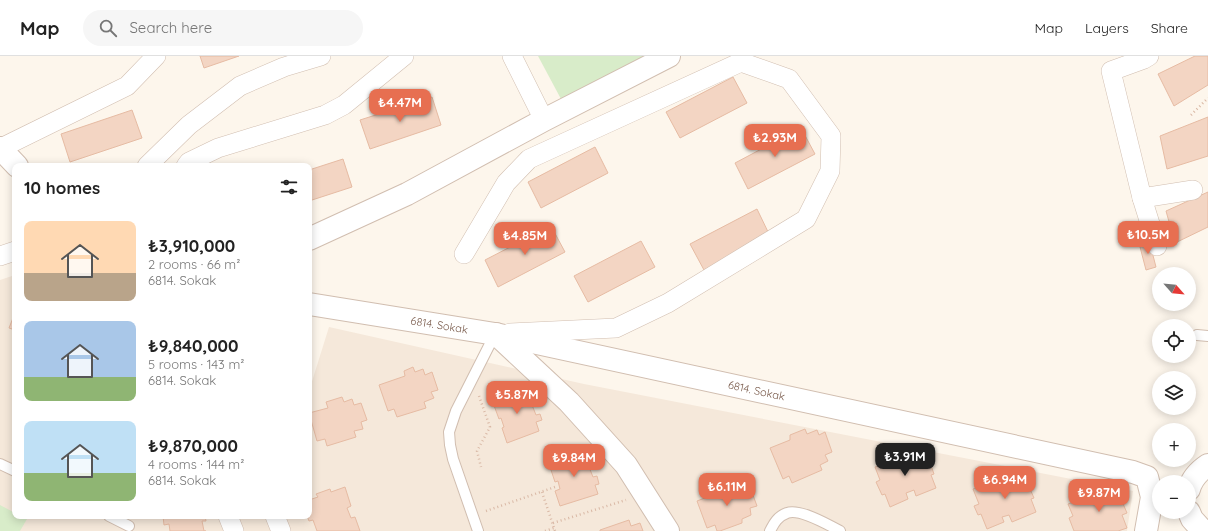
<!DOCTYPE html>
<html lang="en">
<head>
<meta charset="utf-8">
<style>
	body { margin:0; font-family:Quicksand,sans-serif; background:#f6f6f6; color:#222; height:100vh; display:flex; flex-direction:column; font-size:15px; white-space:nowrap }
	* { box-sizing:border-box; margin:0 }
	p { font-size:13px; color:#767676 }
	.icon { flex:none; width:22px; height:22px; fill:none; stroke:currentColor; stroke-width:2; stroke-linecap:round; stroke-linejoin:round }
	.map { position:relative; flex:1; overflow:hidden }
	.drawer { position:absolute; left:12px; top:107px; width:300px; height:356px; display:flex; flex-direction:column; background:#fff; border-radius:8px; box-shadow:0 2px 10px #0003 }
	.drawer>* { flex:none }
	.needle { width:26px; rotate:117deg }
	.fabs { position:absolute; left:1152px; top:211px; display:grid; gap:8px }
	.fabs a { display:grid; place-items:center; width:44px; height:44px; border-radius:50%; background:#fff; box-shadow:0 2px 10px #0003; font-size:20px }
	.price { position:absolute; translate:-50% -34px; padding:0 9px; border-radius:8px; background:#e76f51; color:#fff; font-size:13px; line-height:26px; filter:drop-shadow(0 1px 2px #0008) }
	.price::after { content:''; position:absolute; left:50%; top:24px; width:12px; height:9px; margin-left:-6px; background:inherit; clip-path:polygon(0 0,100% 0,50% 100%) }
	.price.current { background:#222; color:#fff }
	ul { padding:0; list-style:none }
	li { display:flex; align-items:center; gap:12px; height:100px; padding:0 12px }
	li span { display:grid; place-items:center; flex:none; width:112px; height:80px; border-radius:8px; color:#555 }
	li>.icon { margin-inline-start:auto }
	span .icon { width:48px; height:48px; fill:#fffc; stroke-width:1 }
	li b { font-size:17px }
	h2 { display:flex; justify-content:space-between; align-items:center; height:48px; padding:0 12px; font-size:17px }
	header { display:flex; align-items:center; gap:24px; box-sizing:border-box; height:56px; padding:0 20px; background:#fff; border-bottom:1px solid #e0e0e0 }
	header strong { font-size:19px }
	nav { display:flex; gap:22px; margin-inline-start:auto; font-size:14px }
	.search { width:280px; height:36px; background:#f6f6f6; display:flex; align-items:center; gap:10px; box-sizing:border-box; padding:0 14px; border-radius:22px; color:#767676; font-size:15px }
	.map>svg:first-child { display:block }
</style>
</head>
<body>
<header>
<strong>Map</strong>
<div class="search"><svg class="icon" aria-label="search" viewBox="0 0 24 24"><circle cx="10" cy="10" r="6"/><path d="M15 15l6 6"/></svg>Search here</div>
<nav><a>Map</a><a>Layers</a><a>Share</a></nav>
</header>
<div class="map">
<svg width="1208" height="475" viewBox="0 0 1208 475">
	<rect width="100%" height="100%" fill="#fdf6ec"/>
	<!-- residential -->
	<polygon fill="#f5e8da" points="15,219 15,460 309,460 309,335 329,271 584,328 1133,435 1127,475 0,475 0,224"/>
	<!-- green -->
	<g fill="#d8ecc9">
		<polygon points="538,0 655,0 561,43"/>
		<polygon points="0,449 15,457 15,460 21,460 27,463 20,475 0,475"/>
	</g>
	<!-- building -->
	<g fill="#f3d5c3" stroke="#e6bba3">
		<polygon points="200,0 239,0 204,12"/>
		<polygon points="1195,0 1208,0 1208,29 1174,50 1158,18"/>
		<polygon points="733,21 747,47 680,82 666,56"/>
		<polygon points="432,41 441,69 370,93 360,64"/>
		<polygon points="132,54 142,82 70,106 61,78"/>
		<polygon points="1208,61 1208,100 1167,113 1160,80"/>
		<polygon points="801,72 815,98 748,133 735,107"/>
		<polygon points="595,91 608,117 541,152 528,126"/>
		<polygon points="343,103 352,131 309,145 309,114"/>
		<polygon points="1208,136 1208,171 1175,187 1166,155"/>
		<polygon points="757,153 770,180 704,214 690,188"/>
		<polygon points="551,170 565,196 498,231 485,204"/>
		<polygon points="1149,184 1156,211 1146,214 1139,187"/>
		<polygon points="641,185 655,211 588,246 574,220"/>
		<polygon points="13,262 15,263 15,274 9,272"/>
		<polygon points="413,311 415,316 423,313 425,319 432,316 438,334 431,336 434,342 424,346 426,352 397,361 394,353 388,355 379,329 405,320 404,315"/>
		<polygon points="523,334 525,340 532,338 535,348 532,349 536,359 540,358 542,364 536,366 539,375 507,387 502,372 504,371 501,362 499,363 492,344"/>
		<polygon points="342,341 344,346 352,343 354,349 361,347 367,364 361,366 363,373 354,375 356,381 327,390 325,383 317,385 309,357 328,352 326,346"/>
		<polygon points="805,373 807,378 817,374 819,379 825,376 832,396 825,399 828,405 820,409 822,414 792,427 789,420 783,423 770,392 790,384 790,379"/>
		<polygon points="921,392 926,405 929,404 934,418 931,419 936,432 916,440 914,434 906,437 908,443 890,451 885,438 882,439 876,426 880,424 875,411 895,403 897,407 906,403 904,399"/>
		<polygon points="580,395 582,401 589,399 592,410 589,411 593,421 597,420 599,428 595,429 598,438 560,450 555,435 560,433 558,425 555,426 548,405"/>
		<polygon points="1018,413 1023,425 1026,424 1034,442 1031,443 1036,456 1012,466 1009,459 1002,461 1004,466 987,473 981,458 978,459 974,450 979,448 973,433 990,426 992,431 1004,426 1001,420"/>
		<polygon points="730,427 732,432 741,428 743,434 750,431 757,450 750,452 751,459 742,463 742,467 720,475 717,475 715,469 707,472 697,445 715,438 716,441 721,439 719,432"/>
		<polygon points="345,431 351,450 347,452 351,462 355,461 360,475 317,475 313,464 309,465 307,460 309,460 309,444 318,441 316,438 330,433 331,436"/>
		<polygon points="1113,431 1118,444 1121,443 1127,457 1122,459 1127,472 1118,475 1074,475 1069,462 1073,460 1068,448 1088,441 1089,445 1099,441 1098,437"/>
		<polygon points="163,460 205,460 206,465 202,465 204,475 206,475 170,475 169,468 164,469"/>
		<polygon points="629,464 631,470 640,467 643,475 600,475 600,474"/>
	</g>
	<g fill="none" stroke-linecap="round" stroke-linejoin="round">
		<defs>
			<g id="service">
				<polyline points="1197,279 1208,280"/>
				<polyline points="0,408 15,415"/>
				<polyline points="109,460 129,470"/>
				<polyline points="478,475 453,403 450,389 449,376 456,355 495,278"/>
				<path d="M770 475C774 467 778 460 787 457 799 452 829 469 840 475"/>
			</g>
			<g id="minor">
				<polyline points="512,0 544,64"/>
				<polyline points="1149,0 1144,3 1111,15 1142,142 1157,190"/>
				<polyline points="1,92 127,30 156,0"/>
				<polyline points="147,110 189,69 240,30 284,11 321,0"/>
				<polyline points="186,110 189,106 218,92 325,59 344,49 404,0"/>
				<polyline points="1142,142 1193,134"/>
				<polyline points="464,198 506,127 529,103 741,6 789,23 831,80 830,115 806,163 668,247 616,272 510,277"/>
				<polyline points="0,200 15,195"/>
				<polyline points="228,460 234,475"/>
				<polyline points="275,460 281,475"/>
			</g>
			<g id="tertiary">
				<polyline points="0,92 17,110"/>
				<polyline points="309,183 407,138 544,64 669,0"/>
				<path id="s1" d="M309 248 495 278 1133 416 1147 421 1152 441 1146 475"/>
				<polyline points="496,278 569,346 626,409 668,475"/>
				<path d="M1189 433C1192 422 1199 415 1208 409"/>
				<polyline points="1189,456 1192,463 1203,475"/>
			</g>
		</defs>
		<!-- service casing -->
		<use href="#service" stroke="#d1beb0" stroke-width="12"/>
		<!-- minor casing -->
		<use href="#minor" stroke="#d1beb0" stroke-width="20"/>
		<!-- tertiary casing -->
		<use href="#tertiary" stroke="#d1beb0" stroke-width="24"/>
		<!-- path -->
		<g stroke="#d9b8a5" stroke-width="2.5" stroke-dasharray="1 3" stroke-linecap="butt">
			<polyline points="1191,59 1208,42"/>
			<polyline points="479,340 490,371 477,395 481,411"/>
			<polyline points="542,436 555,475"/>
			<polyline points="486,455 555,431"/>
			<polyline points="553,467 626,444"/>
			<polyline points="545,475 554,472"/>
		</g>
		<!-- service -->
		<use href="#service" stroke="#fff" stroke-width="10"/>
		<!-- minor -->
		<use href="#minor" stroke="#fff" stroke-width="19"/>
		<!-- tertiary -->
		<use href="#tertiary" stroke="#fff" stroke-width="22"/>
	</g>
	<g text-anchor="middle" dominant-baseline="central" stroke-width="3" stroke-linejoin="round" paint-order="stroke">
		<!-- street labels -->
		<g font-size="11" fill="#7a5c4d" stroke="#fffaf3">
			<text stroke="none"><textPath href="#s1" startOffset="132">6814. Sokak</textPath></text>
			<text stroke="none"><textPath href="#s1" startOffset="456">6814. Sokak</textPath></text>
		</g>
	</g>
</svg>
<div class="fabs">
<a><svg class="needle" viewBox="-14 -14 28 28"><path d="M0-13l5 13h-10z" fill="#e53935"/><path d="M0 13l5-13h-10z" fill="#767676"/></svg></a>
<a><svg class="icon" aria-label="locate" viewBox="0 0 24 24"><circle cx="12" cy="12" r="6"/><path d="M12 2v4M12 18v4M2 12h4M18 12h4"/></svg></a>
<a><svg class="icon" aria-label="layers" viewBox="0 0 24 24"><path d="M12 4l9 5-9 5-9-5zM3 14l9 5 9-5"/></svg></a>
<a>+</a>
<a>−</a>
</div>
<b class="price" style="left:400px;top:67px">₺4.47M</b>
<b class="price" style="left:775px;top:102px">₺2.93M</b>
<b class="price" style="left:1148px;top:199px">₺10.5M</b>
<b class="price" style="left:525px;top:200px">₺4.85M</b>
<b class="price" style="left:517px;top:359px">₺5.87M</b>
<b class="price current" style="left:905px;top:421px">₺3.91M</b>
<b class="price" style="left:574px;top:422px">₺9.84M</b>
<b class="price" style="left:1005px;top:444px">₺6.94M</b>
<b class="price" style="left:727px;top:451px">₺6.11M</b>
<b class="price" style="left:1099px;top:457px">₺9.87M</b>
<section class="drawer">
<h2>10 homes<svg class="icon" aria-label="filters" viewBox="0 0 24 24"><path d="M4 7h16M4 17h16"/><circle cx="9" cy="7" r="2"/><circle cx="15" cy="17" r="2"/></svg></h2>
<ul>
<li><span style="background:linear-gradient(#ffd9b3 65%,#b9a48a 0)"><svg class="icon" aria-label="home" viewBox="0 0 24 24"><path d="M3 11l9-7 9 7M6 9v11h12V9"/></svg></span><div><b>₺3,910,000</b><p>2 rooms · 66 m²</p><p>6814. Sokak</p></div></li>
<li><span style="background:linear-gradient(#a9c7e8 70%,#8fb573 0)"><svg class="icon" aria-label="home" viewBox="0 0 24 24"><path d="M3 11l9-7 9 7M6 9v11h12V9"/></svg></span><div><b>₺9,840,000</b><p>5 rooms · 143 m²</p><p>6814. Sokak</p></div></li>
<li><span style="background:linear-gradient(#bfe0f5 65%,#8fb573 0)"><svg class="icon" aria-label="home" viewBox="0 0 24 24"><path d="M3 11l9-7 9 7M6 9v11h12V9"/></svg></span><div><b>₺9,870,000</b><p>4 rooms · 144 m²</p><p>6814. Sokak</p></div></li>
</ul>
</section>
</div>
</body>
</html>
